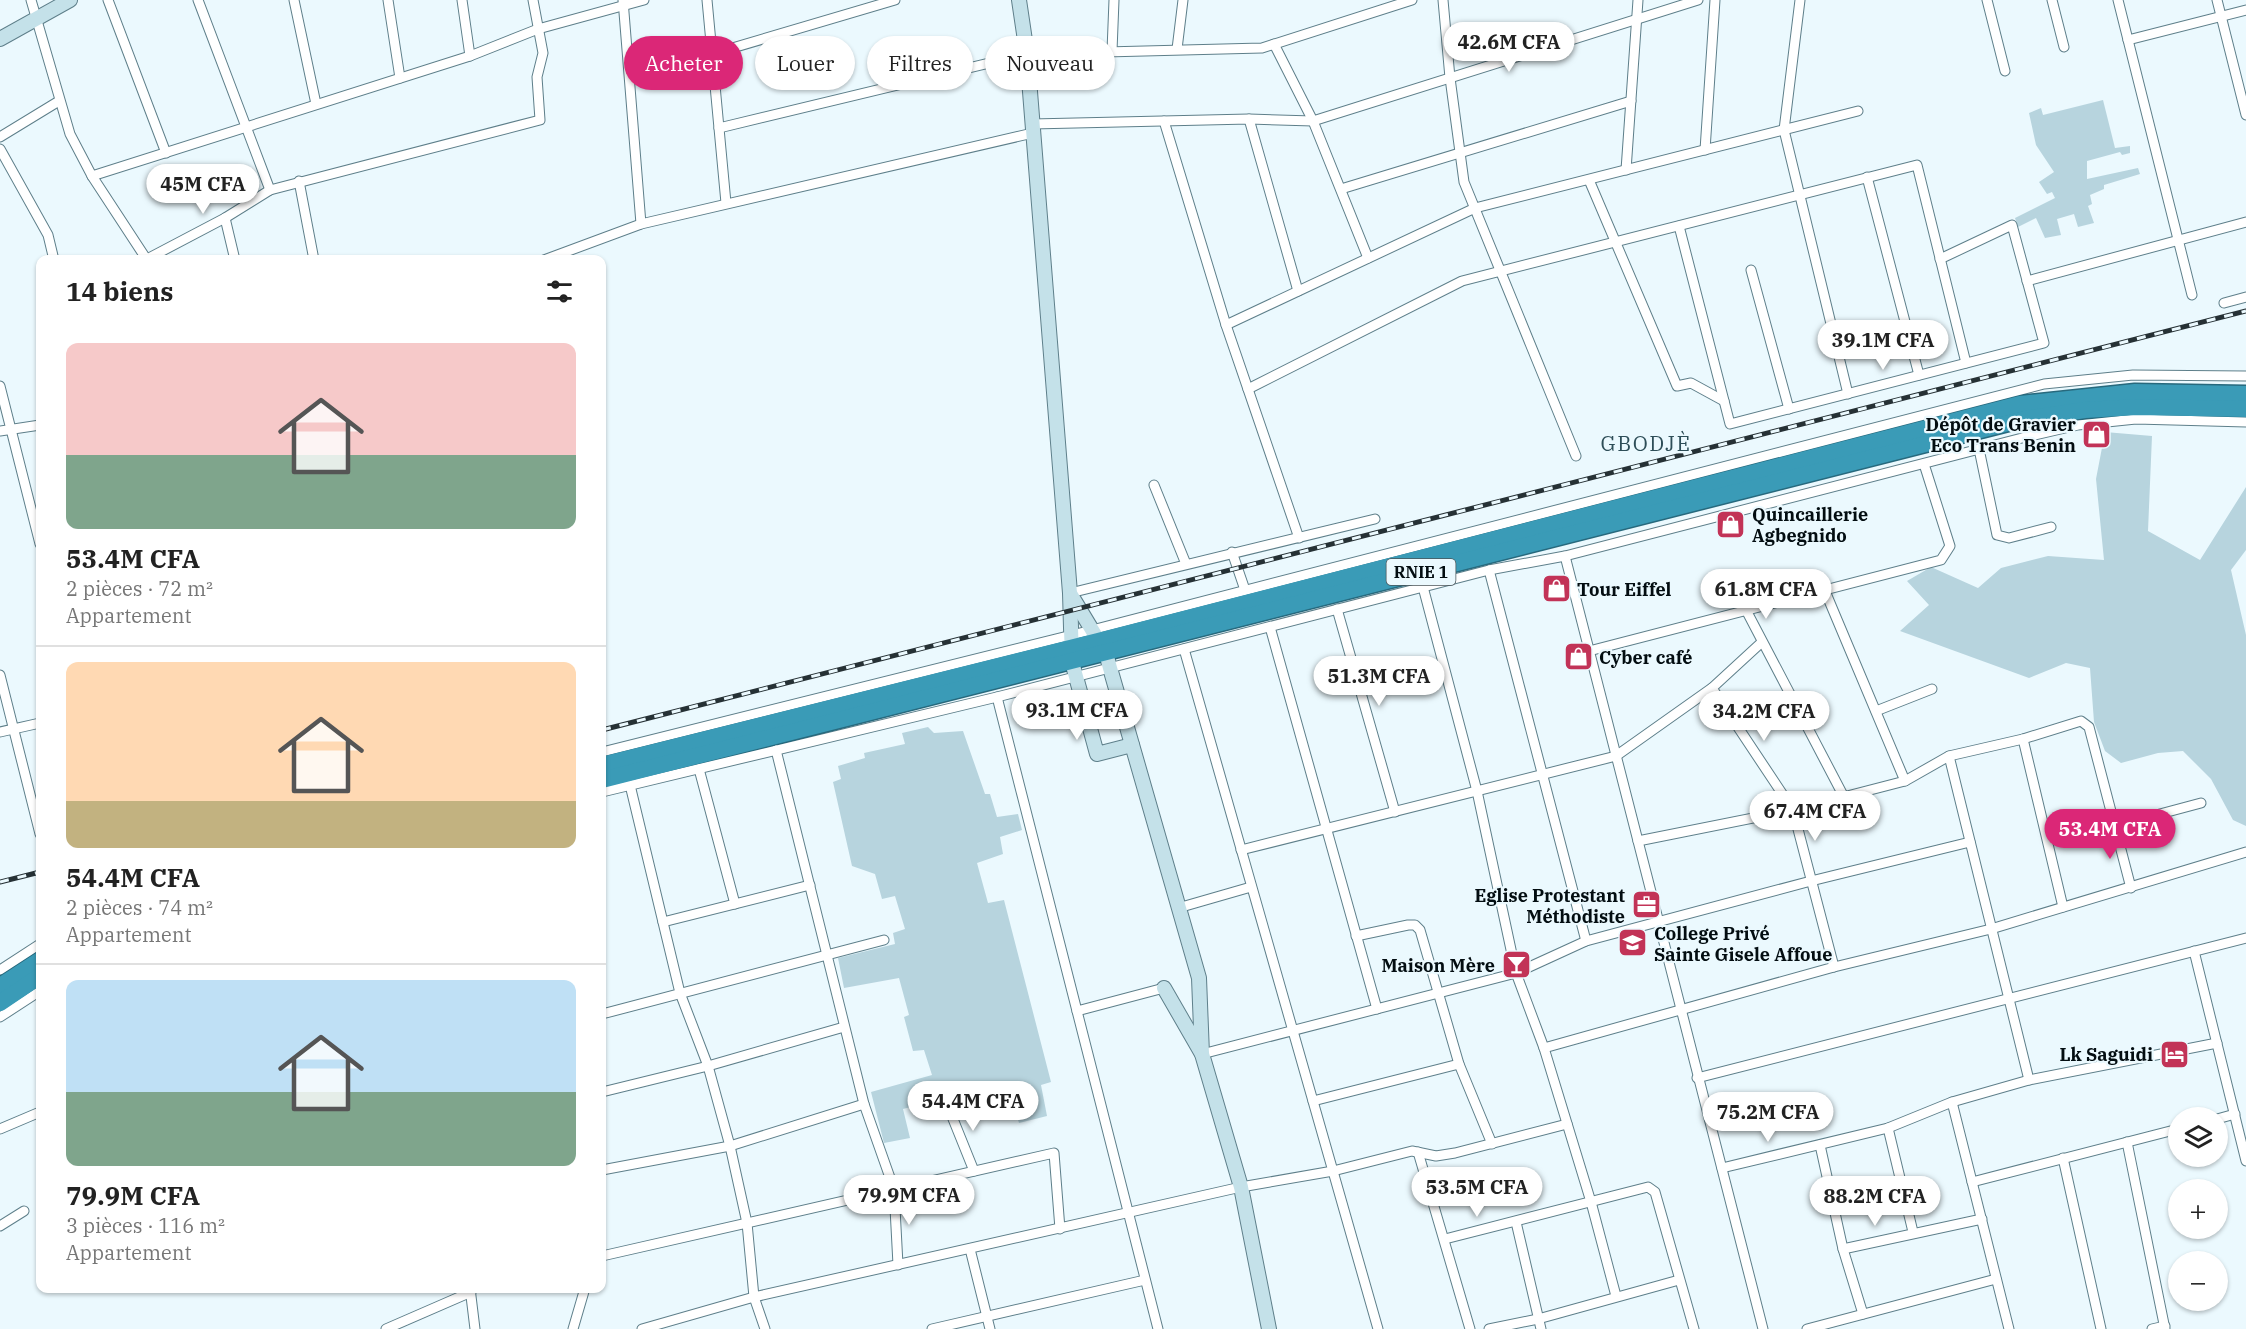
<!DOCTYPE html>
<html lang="fr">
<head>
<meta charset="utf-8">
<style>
	body { margin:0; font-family:"IBM Plex Serif",serif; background:#f6f6f6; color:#222; height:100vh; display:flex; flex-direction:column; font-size:22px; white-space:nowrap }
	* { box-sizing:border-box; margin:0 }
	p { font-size:20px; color:#767676 }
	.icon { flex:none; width:33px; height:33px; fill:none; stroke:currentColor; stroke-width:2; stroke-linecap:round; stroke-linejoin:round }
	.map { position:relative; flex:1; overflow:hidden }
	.sheet { position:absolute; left:36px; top:255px; width:570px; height:1038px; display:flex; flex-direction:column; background:#fff; border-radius:12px; box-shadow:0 2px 4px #0004 }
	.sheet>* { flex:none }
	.banner { position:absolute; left:624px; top:36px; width:570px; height:54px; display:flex; gap:12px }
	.fabs { position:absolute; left:2168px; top:1107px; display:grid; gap:12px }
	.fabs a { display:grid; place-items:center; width:60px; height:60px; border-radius:50%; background:#fff; box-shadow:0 2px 4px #0004; font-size:30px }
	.price { position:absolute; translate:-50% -51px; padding:0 14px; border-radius:21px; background:#fff; color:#222; font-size:20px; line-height:39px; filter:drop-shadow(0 2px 3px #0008) }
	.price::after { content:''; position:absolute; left:50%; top:36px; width:18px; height:14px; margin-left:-9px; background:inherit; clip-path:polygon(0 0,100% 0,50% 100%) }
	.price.selected { background:#db2777; color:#fff }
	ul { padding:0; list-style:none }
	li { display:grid; align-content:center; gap:12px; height:318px; padding:0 30px }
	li+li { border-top:2px solid #e0e0e0 }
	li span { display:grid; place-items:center; height:186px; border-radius:12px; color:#555 }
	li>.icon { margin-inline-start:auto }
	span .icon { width:108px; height:108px; fill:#fffc; stroke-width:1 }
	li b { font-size:26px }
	h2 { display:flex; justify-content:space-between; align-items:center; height:72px; padding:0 30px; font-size:26px }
	.tag { padding:0 21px; border-radius:27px; background:#fff; box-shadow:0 2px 4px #0004; font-size:21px; line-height:54px }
	.tag.selected { background:#db2777; color:#fff }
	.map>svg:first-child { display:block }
</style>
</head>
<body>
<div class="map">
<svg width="2246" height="1329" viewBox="0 0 2246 1329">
	<rect width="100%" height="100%" fill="#ebf9fe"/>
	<!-- green -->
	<g fill="#b7d4de">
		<polygon points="2103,100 2115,148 2130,146 2130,153 2122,155 2120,152 2087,161 2087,179 2138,168 2140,174 2104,185 2104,189 2090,195 2092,204 2088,206 2094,223 2078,227 2074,214 2057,219 2061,235 2045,238 2036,218 2018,227 2015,218 2055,198 2052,192 2047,194 2039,182 2054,172 2036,145 2029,113 2041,108 2043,115"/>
		<polygon points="2105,432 2152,436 2148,531 2200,560 2246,487 2246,550 2231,570 2246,635 2246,826 2233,820 2211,779 2183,751 2158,753 2121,763 2105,751 2094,722 2090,668 2066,663 2029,678 1900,631 1929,605 1907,581 1931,567 1978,588 2001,568 2048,556 2104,560 2096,479"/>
		<polygon points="928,727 934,733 963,731 985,794 990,794 997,817 1018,814 1022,830 1000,837 1003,854 977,863 988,903 1004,900 1051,1082 1041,1085 1047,1116 1019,1123 1015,1109 991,1115 984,1088 903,1109 910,1138 884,1143 871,1092 932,1075 924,1050 913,1051 904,1017 909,1015 899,978 844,988 838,958 895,944 893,933 905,929 895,896 882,899 875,874 852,866 833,782 841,779 838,766 865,758 864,753 905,744 902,733"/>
	</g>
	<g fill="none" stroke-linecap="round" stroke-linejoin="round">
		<defs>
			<g id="street">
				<polyline points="31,0 70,134 92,176 147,260"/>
				<polyline points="108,0 166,153"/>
				<polyline points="198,0 270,190"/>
				<polyline points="294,0 316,104"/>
				<polyline points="388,0 400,78"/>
				<polyline points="462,0 470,56"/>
				<polyline points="623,0 641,224"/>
				<polyline points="707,0 726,203"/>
				<polyline points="1443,0 1450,78 1464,182 1576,456"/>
				<polyline points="1800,0 1784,130 1848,394"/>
				<polyline points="1987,0 2005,71"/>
				<polyline points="2052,0 2064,47"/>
				<polyline points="2118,0 2192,295"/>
				<polyline points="2217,0 2246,115"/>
				<polyline points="2128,40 2246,10"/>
				<polyline points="1274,44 1313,121 1368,258"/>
				<polyline points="1177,49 1183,0"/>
				<polyline points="1112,51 1114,0"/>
				<polyline points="712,54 895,0"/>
				<polyline points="1249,119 1298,291"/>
				<polyline points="1164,121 1226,325 1299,538"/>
				<polyline points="1032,124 1249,119 1313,121 1698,0"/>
				<polyline points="719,128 1027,54 1262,48 1412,0"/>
				<polyline points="0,137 59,101"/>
				<polyline points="0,149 48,235 54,260"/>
				<polyline points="1705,150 1715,0"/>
				<polyline points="1626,170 1638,0"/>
				<polyline points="92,176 470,56 538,29 644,0"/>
				<polyline points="1867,177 1919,375"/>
				<polyline points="1589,180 1677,386 1691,383 1724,401"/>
				<polyline points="299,181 314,260"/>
				<polyline points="1341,189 1631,101"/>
				<polyline points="225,218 235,260"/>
				<polyline points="1679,226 1730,424 2044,343 2012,225 1940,259"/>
				<polyline points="147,259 225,218 270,190 540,120 537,77 543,53 533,0"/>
				<polyline points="544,260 641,224 1033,133"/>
				<polyline points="1751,270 1789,409"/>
				<polyline points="2027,281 2246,222"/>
				<polyline points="2224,303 2246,297"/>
				<polyline points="1226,325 1475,208 1858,111"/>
				<polyline points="0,386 40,544"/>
				<polyline points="1248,389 1462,281 1917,165 1966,363"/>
				<polyline points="0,431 40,425"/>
				<polyline points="1979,449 1997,535 2009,538 2051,527"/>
				<polyline points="1154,485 1186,564"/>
				<polyline points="1232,552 1245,590"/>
				<polyline points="1565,556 1763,1329"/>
				<polyline points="1489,570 1586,941"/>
				<polyline points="1423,587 1477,791 1516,973 1544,1048 1591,1202 1616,1296"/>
				<polyline points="1825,591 1905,781"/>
				<polyline points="1070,593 1375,519"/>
				<polyline points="1337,609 1395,812"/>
				<polyline points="1746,610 1844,797"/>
				<polyline points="1270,627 1377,1009"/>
				<polyline points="1184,649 1378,1329"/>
				<polyline points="1589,651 1941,560 1950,546 1924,464"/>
				<polyline points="0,675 40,834"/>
				<polyline points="1712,688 1793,810 1834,967"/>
				<polyline points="997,697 1158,1329"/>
				<polyline points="1876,711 1932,689"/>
				<polyline points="0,732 40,723"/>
				<polyline points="2023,739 2063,907"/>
				<polyline points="776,750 864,1104 894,1189 898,1265"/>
				<polyline points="602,752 1092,630 2044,384 2133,375 2246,376"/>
				<polyline points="1949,756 2029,1080"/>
				<polyline points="699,769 735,904"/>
				<polyline points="630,785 680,993 708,1066 730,1146 747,1223 754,1297 765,1329"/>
				<polyline points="602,792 997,697 1489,570 1565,556 2022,438 2078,425 2136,419 2246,422"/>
				<polyline points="2115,826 2201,803"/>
				<polyline points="1638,841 1793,810 1905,781 1949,756 2023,739 2081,721 2089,727 2131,888"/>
				<polyline points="1241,850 1616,756 1712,688 1762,642"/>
				<polyline points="1178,908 1251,887"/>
				<polyline points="663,922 810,885"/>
				<polyline points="1356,936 1408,925 1415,925 1420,930 1459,1064 1492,1144"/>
				<polyline points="2194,951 2246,1161"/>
				<polyline points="0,970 40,944"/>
				<polyline points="1077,1011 1164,988"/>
				<polyline points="602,1014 884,940"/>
				<polyline points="0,1017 40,991"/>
				<polyline points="1544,1048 1834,967 1991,929 2246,852"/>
				<polyline points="1202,1054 1516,973 1586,941 1811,881 1970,842"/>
				<polyline points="1697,1078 2246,938"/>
				<polyline points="602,1092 708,1066 844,1027"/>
				<polyline points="1313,1101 1459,1064"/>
				<polyline points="1952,1102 2009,1329"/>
				<polyline points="947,1104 974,1171"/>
				<polyline points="2217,1119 2235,1114"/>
				<polyline points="1888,1128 1913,1232"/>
				<polyline points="0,1129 40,1112"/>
				<polyline points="2127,1142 2165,1329"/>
				<polyline points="1820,1145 1843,1249 1863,1314"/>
				<polyline points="1418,1152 1470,1329"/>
				<polyline points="2063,1158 2101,1329"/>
				<polyline points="1722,1168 1888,1128 1952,1102 2029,1080 2217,1043"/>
				<polyline points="602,1170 730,1146 864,1104"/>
				<polyline points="1972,1182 2178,1129"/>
				<polyline points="1516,1222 1541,1329"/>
				<polyline points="0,1226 24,1211"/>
				<polyline points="1445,1239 1648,1187 1655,1192 1694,1329"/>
				<polyline points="970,1249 990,1329"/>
				<polyline points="1843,1249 1982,1219"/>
				<polyline points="602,1256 1054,1153 1060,1229"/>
				<polyline points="470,1288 475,1329"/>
				<polyline points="386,1329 471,1292"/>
				<polyline points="573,1329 585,1288"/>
				<polyline points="642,1329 754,1297 1241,1187 1333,1171 1412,1151 1436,1156 1455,1153 1567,1124"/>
				<polyline points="932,1329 1145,1280"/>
				<polyline points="1489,1329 1538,1319 1679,1280"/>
				<polyline points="1807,1329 1996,1279"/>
				<polyline points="2152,1329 2165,1326"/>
			</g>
			<g id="secondary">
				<polyline points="1019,0 1027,54 1070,593 1072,662 1097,754 1132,745"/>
				<polyline points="0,39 70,0"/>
				<polyline points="1071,595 1106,653 1110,668 1199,978 1202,1054"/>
				<polyline points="1164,988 1202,1054 1241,1187 1269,1329"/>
			</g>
			<g id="highway">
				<polyline points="602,765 1098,641 2020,404 2135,392 2246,394"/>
				<polyline points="602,780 2024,419 2085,410 2137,407 2246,409"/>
				<polyline points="0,986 40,960"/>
				<polyline points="0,1003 40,976"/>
			</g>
		</defs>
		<!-- street casing -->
		<use href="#street" stroke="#5e7f8a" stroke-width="11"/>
		<!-- secondary casing -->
		<use href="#secondary" stroke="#5e7f8a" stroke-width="16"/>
		<!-- highway casing -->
		<use href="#highway" stroke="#27697d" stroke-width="19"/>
		<!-- street -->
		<use href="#street" stroke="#fff" stroke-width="9"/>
		<!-- secondary -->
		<use href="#secondary" stroke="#c4e1e9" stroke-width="14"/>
		<!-- highway -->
		<use href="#highway" stroke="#3a9bb7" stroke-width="16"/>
		<defs>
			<g id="rail">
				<polyline points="602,730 2246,311"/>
				<polyline points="0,882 40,872"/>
			</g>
		</defs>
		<!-- rail casing -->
		<use href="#rail" stroke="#263135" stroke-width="5"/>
		<!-- rail -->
		<use href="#rail" stroke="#ebf9fe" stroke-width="3" stroke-dasharray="9" stroke-linecap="butt"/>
	</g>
	<!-- icons -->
	<defs>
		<symbol id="shop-square" viewBox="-11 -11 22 22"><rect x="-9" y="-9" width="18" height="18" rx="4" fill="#c23357" stroke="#ebf9fe"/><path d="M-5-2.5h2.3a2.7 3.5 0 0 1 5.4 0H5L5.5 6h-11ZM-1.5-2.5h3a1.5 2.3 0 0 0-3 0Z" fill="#fff"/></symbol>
		<symbol id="office-square" viewBox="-11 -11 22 22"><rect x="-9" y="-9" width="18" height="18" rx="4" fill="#c23357" stroke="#ebf9fe"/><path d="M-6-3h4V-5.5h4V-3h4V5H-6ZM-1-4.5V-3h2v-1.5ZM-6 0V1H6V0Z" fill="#fff"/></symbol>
		<symbol id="university-square" viewBox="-11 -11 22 22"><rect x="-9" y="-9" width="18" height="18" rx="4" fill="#c23357" stroke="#ebf9fe"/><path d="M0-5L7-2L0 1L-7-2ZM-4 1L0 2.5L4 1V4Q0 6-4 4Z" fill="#fff"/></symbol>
		<symbol id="bar-square" viewBox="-11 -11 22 22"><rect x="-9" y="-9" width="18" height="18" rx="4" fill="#c23357" stroke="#ebf9fe"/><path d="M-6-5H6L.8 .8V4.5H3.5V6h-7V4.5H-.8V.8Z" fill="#fff"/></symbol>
		<symbol id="hotel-square" viewBox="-11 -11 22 22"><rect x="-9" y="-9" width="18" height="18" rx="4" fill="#c23357" stroke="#ebf9fe"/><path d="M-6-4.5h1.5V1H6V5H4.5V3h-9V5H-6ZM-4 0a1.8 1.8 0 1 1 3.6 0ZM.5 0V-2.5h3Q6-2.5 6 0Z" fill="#fff"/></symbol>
	</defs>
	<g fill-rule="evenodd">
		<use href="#shop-square" x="2080" y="418" width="33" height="33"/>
		<use href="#shop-square" x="1714" y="508" width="33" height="33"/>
		<use href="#shop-square" x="1540" y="572" width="33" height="33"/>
		<use href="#shop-square" x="1562" y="640" width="33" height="33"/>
		<use href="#office-square" x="1630" y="888" width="33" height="33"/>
		<use href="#university-square" x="1616" y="926" width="33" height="33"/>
		<use href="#bar-square" x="1500" y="948" width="33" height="33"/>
		<use href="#hotel-square" x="2158" y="1038" width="33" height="33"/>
	</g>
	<g text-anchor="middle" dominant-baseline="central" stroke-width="4.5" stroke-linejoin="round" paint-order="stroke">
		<!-- shield labels -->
		<rect fill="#ebf9fe" stroke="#495458" stroke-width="1.5" x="1386.5" y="559" width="69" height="26" rx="4.5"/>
		<g font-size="16" font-weight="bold" fill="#030d11">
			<text x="1421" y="572">RNIE 1</text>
		</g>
		<!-- poi labels -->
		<g font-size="18" font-weight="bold" fill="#030d11" stroke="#ebf9fe" text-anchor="end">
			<text x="2076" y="424">Dépôt de Gravier<tspan x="2076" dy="21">Eco Trans Benin</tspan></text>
			<text x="1752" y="514" text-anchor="start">Quincaillerie<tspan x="1752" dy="21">Agbegnido</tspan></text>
			<text x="1577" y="589" text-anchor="start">Tour Eiffel</text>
			<text x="1599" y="657" text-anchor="start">Cyber café</text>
			<text x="1625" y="895">Eglise Protestant<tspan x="1625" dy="21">Méthodiste</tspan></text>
			<text x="1654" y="933" text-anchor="start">College Privé<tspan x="1654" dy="21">Sainte Gisele Affoue</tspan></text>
			<text x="1495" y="965">Maison Mère</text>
			<text x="2153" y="1054">Lk Saguidi</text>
		</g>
		<!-- quarter labels -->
		<g font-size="21" letter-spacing="1.5" fill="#2e4e58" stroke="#ebf9fe">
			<text x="1646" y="443">GBODJÈ</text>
		</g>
	</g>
</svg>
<div class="fabs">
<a><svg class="icon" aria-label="layers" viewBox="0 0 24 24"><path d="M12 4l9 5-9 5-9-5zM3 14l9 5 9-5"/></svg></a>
<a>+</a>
<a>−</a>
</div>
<b class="price" style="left:1509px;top:73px">42.6M CFA</b>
<b class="price" style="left:203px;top:215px">45M CFA</b>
<b class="price" style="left:1883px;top:371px">39.1M CFA</b>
<b class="price" style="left:1766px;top:620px">61.8M CFA</b>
<b class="price" style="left:1379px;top:707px">51.3M CFA</b>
<b class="price" style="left:1077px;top:741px">93.1M CFA</b>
<b class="price" style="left:1764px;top:742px">34.2M CFA</b>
<b class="price" style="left:1815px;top:842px">67.4M CFA</b>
<b class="price selected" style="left:2110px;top:860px">53.4M CFA</b>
<b class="price" style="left:973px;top:1132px">54.4M CFA</b>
<b class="price" style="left:1768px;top:1143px">75.2M CFA</b>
<b class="price" style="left:1477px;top:1218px">53.5M CFA</b>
<b class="price" style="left:909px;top:1226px">79.9M CFA</b>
<b class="price" style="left:1875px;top:1227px">88.2M CFA</b>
<div class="banner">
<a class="tag selected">Acheter</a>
<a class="tag">Louer</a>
<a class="tag">Filtres</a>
<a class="tag">Nouveau</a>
</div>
<section class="sheet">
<h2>14 biens<svg class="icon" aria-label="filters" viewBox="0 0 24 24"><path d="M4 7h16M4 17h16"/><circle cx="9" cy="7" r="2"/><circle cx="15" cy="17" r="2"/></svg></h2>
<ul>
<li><span style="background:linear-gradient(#f6c9c9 60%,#7fa58c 0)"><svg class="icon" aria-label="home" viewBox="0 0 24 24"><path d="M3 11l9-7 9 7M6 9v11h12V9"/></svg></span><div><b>53.4M CFA</b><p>2 pièces · 72 m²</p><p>Appartement</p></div></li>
<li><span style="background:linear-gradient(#ffd9b3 75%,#c2b280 0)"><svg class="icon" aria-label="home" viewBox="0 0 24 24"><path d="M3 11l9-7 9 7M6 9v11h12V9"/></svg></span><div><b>54.4M CFA</b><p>2 pièces · 74 m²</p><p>Appartement</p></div></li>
<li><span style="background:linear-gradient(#bfe0f5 60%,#7fa58c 0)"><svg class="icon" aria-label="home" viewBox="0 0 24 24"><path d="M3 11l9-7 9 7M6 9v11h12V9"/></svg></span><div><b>79.9M CFA</b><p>3 pièces · 116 m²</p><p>Appartement</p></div></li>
</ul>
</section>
</div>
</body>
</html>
